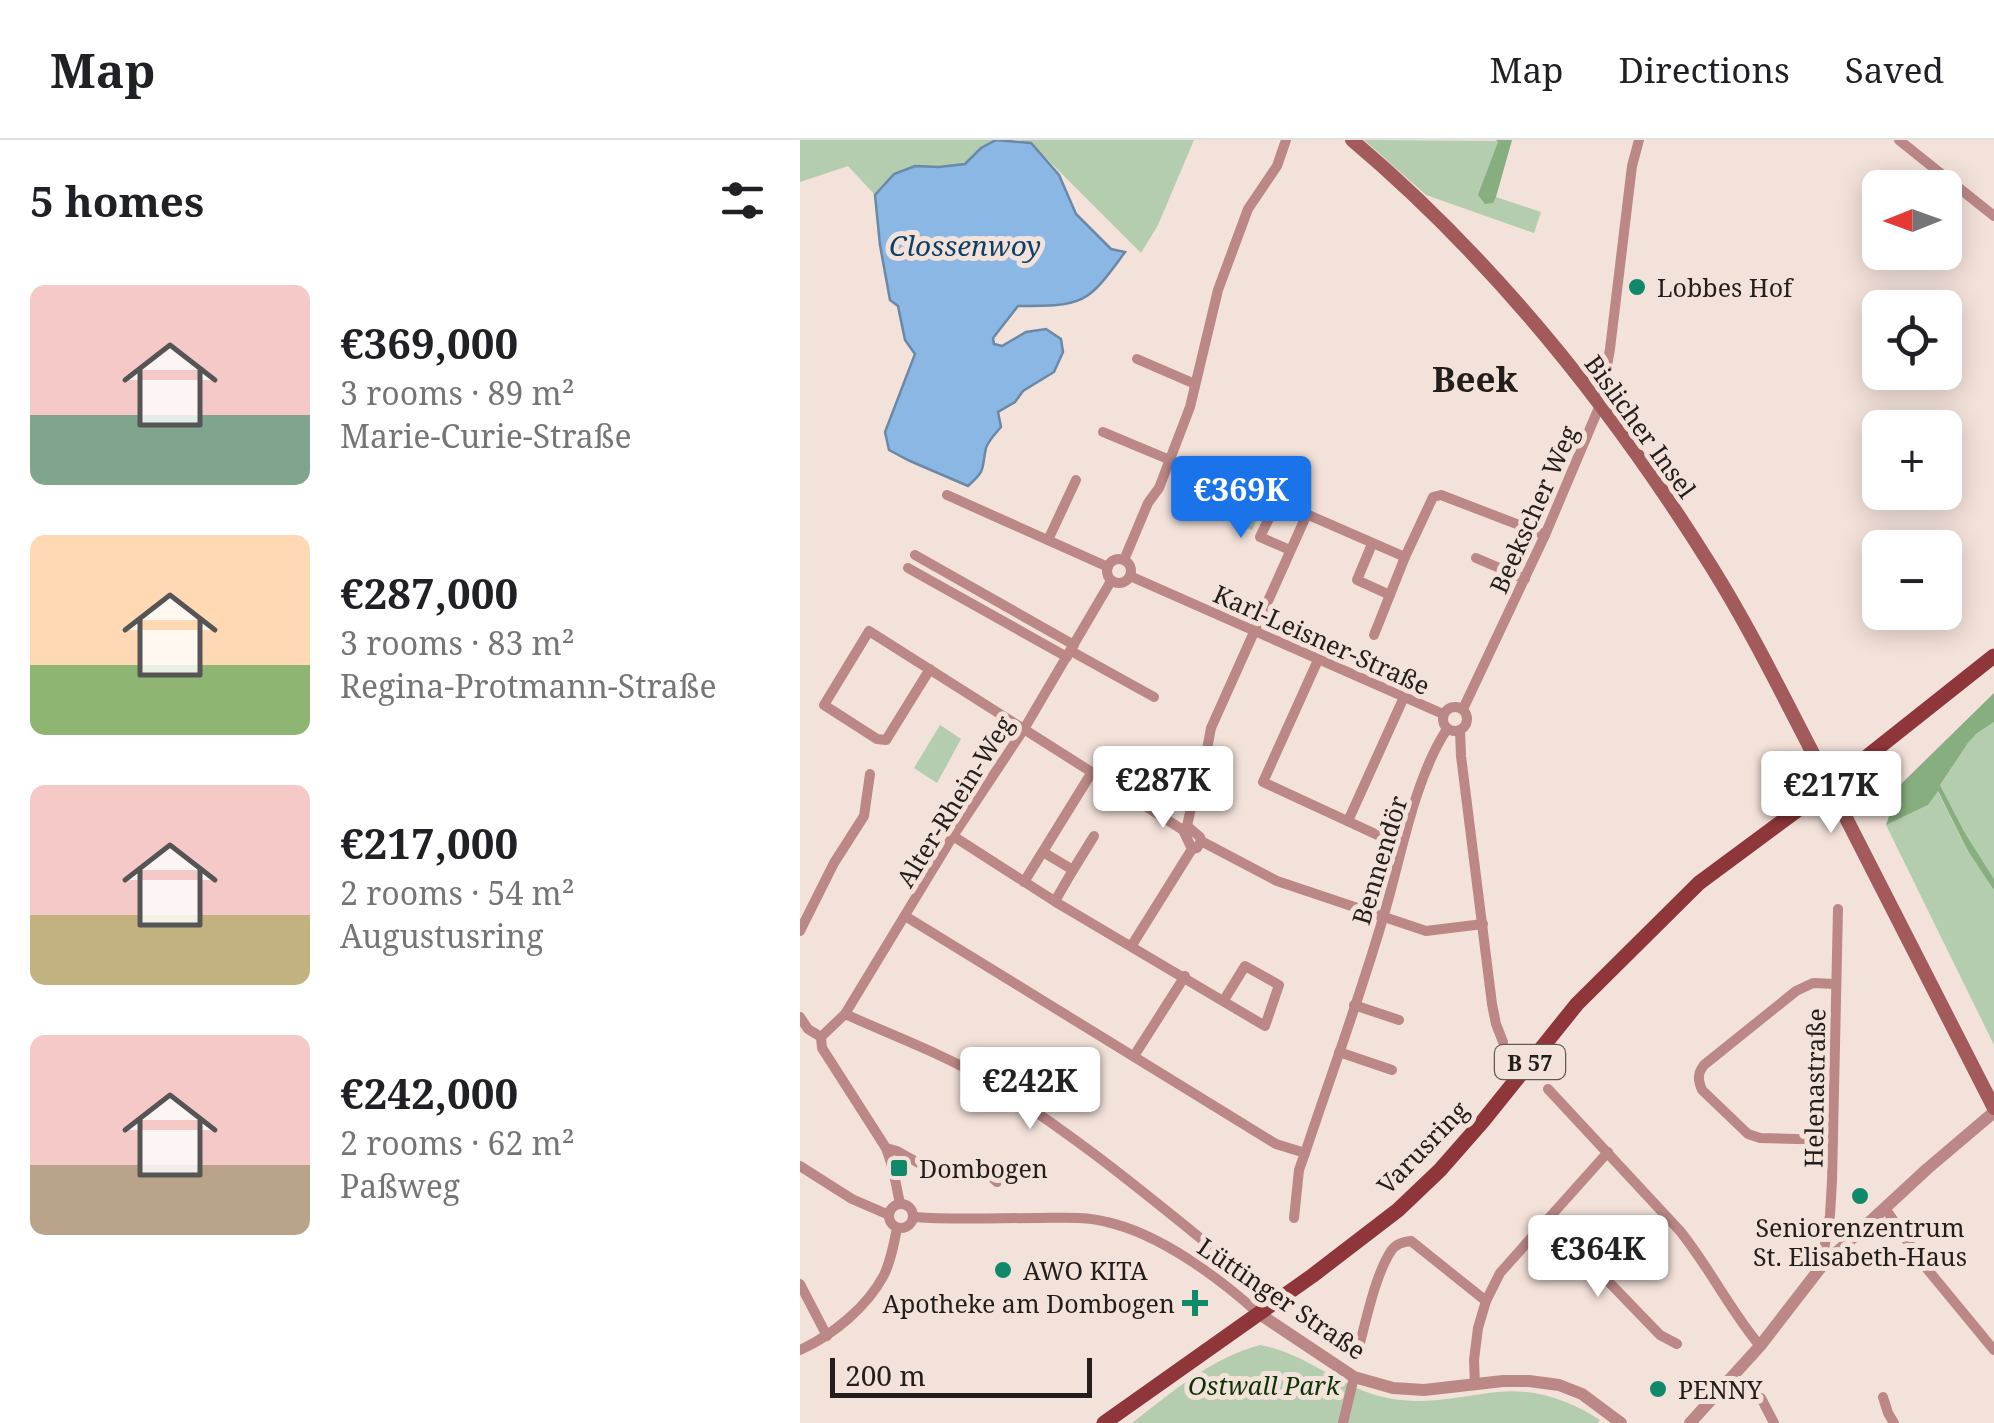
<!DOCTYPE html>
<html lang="en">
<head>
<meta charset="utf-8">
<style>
	body { margin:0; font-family:"Noto Serif",serif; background:#f6f6f6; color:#202124; height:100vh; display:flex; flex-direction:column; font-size:38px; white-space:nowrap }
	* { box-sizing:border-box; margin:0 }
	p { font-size:32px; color:#757577 }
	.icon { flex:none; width:55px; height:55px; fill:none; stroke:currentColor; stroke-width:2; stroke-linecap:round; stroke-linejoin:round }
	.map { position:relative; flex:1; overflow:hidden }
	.drawer { display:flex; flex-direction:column; background:#fff; width:800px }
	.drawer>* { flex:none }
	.needle { width:65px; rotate:269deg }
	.buttons { position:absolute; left:1062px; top:30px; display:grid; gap:20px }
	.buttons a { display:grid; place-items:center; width:100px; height:100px; border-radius:15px; background:#fff; box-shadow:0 5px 25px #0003; font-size:50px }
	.scale { position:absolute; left:30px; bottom:25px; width:262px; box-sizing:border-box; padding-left:10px; border:5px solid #231d1b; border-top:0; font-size:28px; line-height:35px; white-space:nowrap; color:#231d1b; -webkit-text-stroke:8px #f3e2da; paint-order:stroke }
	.price { position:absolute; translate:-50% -85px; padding:0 22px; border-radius:10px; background:#fff; color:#222; font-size:32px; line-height:65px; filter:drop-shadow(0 2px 5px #0008) }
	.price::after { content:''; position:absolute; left:50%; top:60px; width:30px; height:22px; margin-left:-15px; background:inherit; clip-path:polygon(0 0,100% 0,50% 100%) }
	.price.selected { background:#1a73e8; color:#fff }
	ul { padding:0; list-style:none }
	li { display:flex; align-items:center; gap:30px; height:250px; padding:0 30px }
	li span { display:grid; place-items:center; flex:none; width:280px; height:200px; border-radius:15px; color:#555 }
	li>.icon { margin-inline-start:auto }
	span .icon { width:120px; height:120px; fill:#fffc; stroke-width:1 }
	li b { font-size:42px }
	h2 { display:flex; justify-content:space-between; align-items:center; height:120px; padding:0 30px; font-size:42px }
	header { display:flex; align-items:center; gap:60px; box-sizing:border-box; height:140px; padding:0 50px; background:#fff; border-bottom:2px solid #e0e0e0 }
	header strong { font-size:48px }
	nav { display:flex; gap:55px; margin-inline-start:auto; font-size:35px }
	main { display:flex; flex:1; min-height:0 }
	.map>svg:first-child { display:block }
</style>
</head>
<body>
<header>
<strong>Map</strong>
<nav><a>Map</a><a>Directions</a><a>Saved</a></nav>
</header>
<main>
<section class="drawer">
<h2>5 homes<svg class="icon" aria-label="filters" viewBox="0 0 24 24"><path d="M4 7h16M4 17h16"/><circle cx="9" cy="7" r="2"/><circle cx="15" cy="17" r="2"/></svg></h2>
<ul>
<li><span style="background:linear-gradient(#f6c9c9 65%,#7fa58c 0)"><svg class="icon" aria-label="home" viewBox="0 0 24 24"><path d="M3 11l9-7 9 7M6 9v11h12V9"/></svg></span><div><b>€369,000</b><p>3 rooms · 89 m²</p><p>Marie-Curie-Straße</p></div></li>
<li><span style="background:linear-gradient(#ffd9b3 65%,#8fb573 0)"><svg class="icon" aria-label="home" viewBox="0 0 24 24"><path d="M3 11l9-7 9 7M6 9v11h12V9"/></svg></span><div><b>€287,000</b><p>3 rooms · 83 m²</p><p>Regina-Protmann-Straße</p></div></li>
<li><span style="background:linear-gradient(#f6c9c9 65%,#c2b280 0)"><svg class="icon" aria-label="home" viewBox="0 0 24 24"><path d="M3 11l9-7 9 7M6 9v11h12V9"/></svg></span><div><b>€217,000</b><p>2 rooms · 54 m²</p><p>Augustusring</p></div></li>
<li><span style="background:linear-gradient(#f6c9c9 65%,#b9a48a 0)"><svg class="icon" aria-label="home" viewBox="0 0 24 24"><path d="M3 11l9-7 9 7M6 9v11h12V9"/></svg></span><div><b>€242,000</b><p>2 rooms · 62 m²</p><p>Paßweg</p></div></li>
</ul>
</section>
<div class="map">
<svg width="1194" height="1283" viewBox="0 0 1194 1283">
	<rect width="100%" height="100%" fill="#f3e2da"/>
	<!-- green -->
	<g fill="#b4cdaf">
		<polygon points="0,0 196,0 181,8 165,24 139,27 115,26 94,34 75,55 48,26 0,42"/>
		<polygon points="219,0 394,0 358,85 341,113 231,3"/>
		<polygon points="564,0 699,1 692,63 696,57 741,72 734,93 626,55"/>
		<polygon points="443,349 466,359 452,390 430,381"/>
		<polygon points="1194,582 1194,739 1165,693 1140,645 1168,603 1176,594"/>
		<polygon points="140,585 161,599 137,643 114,628"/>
		<polygon points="1137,650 1168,711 1194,749 1194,905 1086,685 1128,665"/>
		<path d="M460 1205C507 1213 541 1249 588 1258 625 1266 660 1256 697 1252 734 1248 769 1260 800 1280L798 1283H332C371 1253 411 1218 460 1205Z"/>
	</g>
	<!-- forest -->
	<g fill="#87ae7e">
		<polygon points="696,0 712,0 696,57 693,63 685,64 678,55 698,2"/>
		<polygon points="1194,553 1194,582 1176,594 1168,603 1140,645 1165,693 1194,739 1194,750 1168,711 1138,651 1128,665 1086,685 1100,645"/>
	</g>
	<!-- water -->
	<path fill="#8ab7e3" stroke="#6b89a7" stroke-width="2.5" d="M196 0 231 3 259 35 276 74 311 109 325 112C287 165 283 166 218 166L193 198 194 204 202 206 226 192 246 189 261 199 263 212 254 232 223 251 215 262 198 272 201 287C196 293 188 301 186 308 181 330 187 329 168 346L110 321 89 310 85 292 115 214 105 200 98 166 90 160 80 105 75 55 94 34 115 26 139 27 165 24 181 8Z"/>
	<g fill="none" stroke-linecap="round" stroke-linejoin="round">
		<!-- minor -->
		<g stroke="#bb8887" stroke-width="10">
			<polyline points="1099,0 1194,76"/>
			<polyline points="337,219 395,244"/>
			<polyline points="303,292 370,320"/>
			<polyline points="435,343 605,417"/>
			<polyline points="147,355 308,427"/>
			<polyline points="477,362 460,397 490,410"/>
			<polyline points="248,400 276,340"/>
			<polyline points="572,404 557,440 590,455"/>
			<polyline points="115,415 274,505"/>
			<polyline points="676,418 725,439"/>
			<circle cx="319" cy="431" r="12"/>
			<polyline points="324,420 348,363 359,348 390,267 418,150 448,69 477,26 486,0"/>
			<polyline points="108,428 267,517"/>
			<polyline points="330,436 643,574"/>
			<polyline points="574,495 605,417 633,357 641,355 745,395"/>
			<polyline points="271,511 354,557"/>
			<polyline points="518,520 463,642 584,698"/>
			<path d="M130 529 86 600 77 599 24 565 69 491C174 557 279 623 383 690"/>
			<circle cx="655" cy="579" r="12"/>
			<polyline points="663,569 745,395 800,265 810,209 832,26 839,0"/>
			<polyline points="660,590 661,616 692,864 696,884 703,902"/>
			<polyline points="548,681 604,557"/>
			<polyline points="387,686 391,668 399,652 411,588 507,374"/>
			<polyline points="153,696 259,764 465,886 479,845 445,826 424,860"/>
			<polyline points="401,701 397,708 392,709 383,690 387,686 400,697 401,701 477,741 626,791 683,784"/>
			<polyline points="243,712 273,730 255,761"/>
			<polyline points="273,730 294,696"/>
			<polyline points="224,742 292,632"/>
			<polyline points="105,776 476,1004 505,1013"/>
			<polyline points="0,791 34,723 64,676 70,634"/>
			<polyline points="332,805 392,709"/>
			<polyline points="554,865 599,880"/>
			<path d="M45 874C91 895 141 913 185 939 267 989 341 1050 415 1110"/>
			<polyline points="0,877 8,889 21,897 22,908 86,1008 93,1029 100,1064"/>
			<polyline points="21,897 45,874 153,696 224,589 311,441"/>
			<polyline points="539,912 592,930"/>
			<polyline points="334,916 385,836"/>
			<path d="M748 949 880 1091C909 1127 930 1170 960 1206"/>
			<path d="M1033 1000 960 998 948 994 902 950C898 940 897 934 904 925L996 851 1013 843 1035 844"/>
			<polyline points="86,1008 97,1011 124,1026 184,1030 197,1042"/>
			<polyline points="0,1026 52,1059 89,1075"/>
			<circle cx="101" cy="1076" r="12"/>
			<polyline points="1085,1068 1123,1124 1194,1210"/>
			<path d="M113 1077C154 1080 196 1078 237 1078 260 1078 284 1076 307 1082 360 1094 418 1137 458 1173"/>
			<path d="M494 1078 499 1030 505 1013C531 935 560 857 583 778 601 719 613 641 647 589"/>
			<polyline points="748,1079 860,1195 877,1204"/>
			<polyline points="1021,1127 1030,1075 1032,1041 1038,769"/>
			<polyline points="0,1144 27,1196"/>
			<path d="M560 1203C567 1176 576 1134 591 1111 596 1104 602 1102 611 1101L686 1161"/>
			<path d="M0 1210C33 1195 67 1167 84 1135 91 1120 94 1104 97 1088"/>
			<polyline points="675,1244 674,1220 678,1188 686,1161 700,1133 808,1012"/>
			<polyline points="1083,1257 1088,1273 1094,1283"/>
			<polyline points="961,1258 974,1283"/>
			<polyline points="543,1283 554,1237"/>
		</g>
		<!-- tertiary -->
		<g stroke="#bb8887" stroke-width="12">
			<polyline points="458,1173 554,1237 593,1248 624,1250 703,1241 729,1241 759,1245 782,1254 821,1283"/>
			<polyline points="890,1283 960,1206 1021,1127 1127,1029 1194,972"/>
		</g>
		<!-- secondary -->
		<path stroke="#a25a5a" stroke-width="14" d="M552 0C694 120 813 269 911 426 951 490 984 558 1019 625 1077 739 1136 854 1194 968"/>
		<!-- primary -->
		<polyline stroke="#8e363a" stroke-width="15" points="304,1283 512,1136 598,1070 640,1030 683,981 777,864 899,743 1030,646 1194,516"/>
	</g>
	<!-- markers -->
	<g fill="#10896a" stroke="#f3e2da" stroke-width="4">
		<circle cx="837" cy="147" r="10"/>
		<rect x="89" y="1018" width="20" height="20" rx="5"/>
		<circle cx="1060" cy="1056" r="10"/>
		<circle cx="203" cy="1130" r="10"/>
		<path d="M390 1148h10v10h10v10h-10v10h-10v-10h-10v-10h10z"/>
		<circle cx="858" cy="1249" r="10"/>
	</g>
	<g text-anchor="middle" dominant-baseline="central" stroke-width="10" stroke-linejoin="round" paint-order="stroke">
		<!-- shield labels -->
		<rect fill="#f3e2da" stroke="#615854" stroke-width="2.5" x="695" y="905" width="70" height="34" rx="8"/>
		<g font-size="22" font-weight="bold" fill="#231d1b">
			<text x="730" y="922">B 57</text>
		</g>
		<!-- poi labels -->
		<g font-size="25" fill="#231d1b" stroke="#f3e2da" text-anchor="start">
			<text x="857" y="147">Lobbes Hof</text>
			<text x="119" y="1028">Dombogen</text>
			<text x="1060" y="1087" text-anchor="middle">Seniorenzentrum<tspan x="1060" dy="29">St. Elisabeth-Haus</tspan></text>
			<text x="223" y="1130">AWO KITA</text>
			<text x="375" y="1163" text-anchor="end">Apotheke am Dombogen</text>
			<text x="878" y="1249">PENNY</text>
		</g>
		<!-- street labels -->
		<g font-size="25" fill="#231d1b" stroke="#f3e2da">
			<text transform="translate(841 286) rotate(54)">Bislicher Insel</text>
			<text transform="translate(733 369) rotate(-66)">Beekscher Weg</text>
			<text transform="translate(522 499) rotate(24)">Karl-Leisner-Straße</text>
			<text transform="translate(154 661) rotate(-58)">Alter-Rhein-Weg</text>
			<text transform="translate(579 720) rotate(-73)">Bennendör</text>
			<text transform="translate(1014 948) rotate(-89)">Helenastraße</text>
			<text transform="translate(622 1007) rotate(-46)">Varusring</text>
			<text transform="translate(482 1158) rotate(34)">Lüttinger Straße</text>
		</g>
		<!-- park labels -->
		<g font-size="25" font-style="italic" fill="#0c3402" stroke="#f3e2da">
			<text x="464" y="1245">Ostwall Park</text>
		</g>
		<!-- water labels -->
		<g font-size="28" font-style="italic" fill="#0d3f69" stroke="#f3e2da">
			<text x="165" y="105">Clossenwoy</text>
		</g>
		<!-- district labels -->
		<g font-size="35" font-weight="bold" fill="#231d1b" stroke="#f3e2da">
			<text x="675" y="238">Beek</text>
		</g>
	</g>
</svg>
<div class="buttons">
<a><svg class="needle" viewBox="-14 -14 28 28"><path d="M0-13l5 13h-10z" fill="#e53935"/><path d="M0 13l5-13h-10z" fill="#757577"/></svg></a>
<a><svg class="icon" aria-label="locate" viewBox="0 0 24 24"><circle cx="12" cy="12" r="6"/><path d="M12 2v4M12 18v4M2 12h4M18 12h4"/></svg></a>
<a>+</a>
<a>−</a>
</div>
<div class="scale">200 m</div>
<b class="price selected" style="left:441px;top:401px">€369K</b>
<b class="price" style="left:363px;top:691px">€287K</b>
<b class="price" style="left:1031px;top:696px">€217K</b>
<b class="price" style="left:230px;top:992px">€242K</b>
<b class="price" style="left:798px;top:1160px">€364K</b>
</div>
</main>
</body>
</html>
